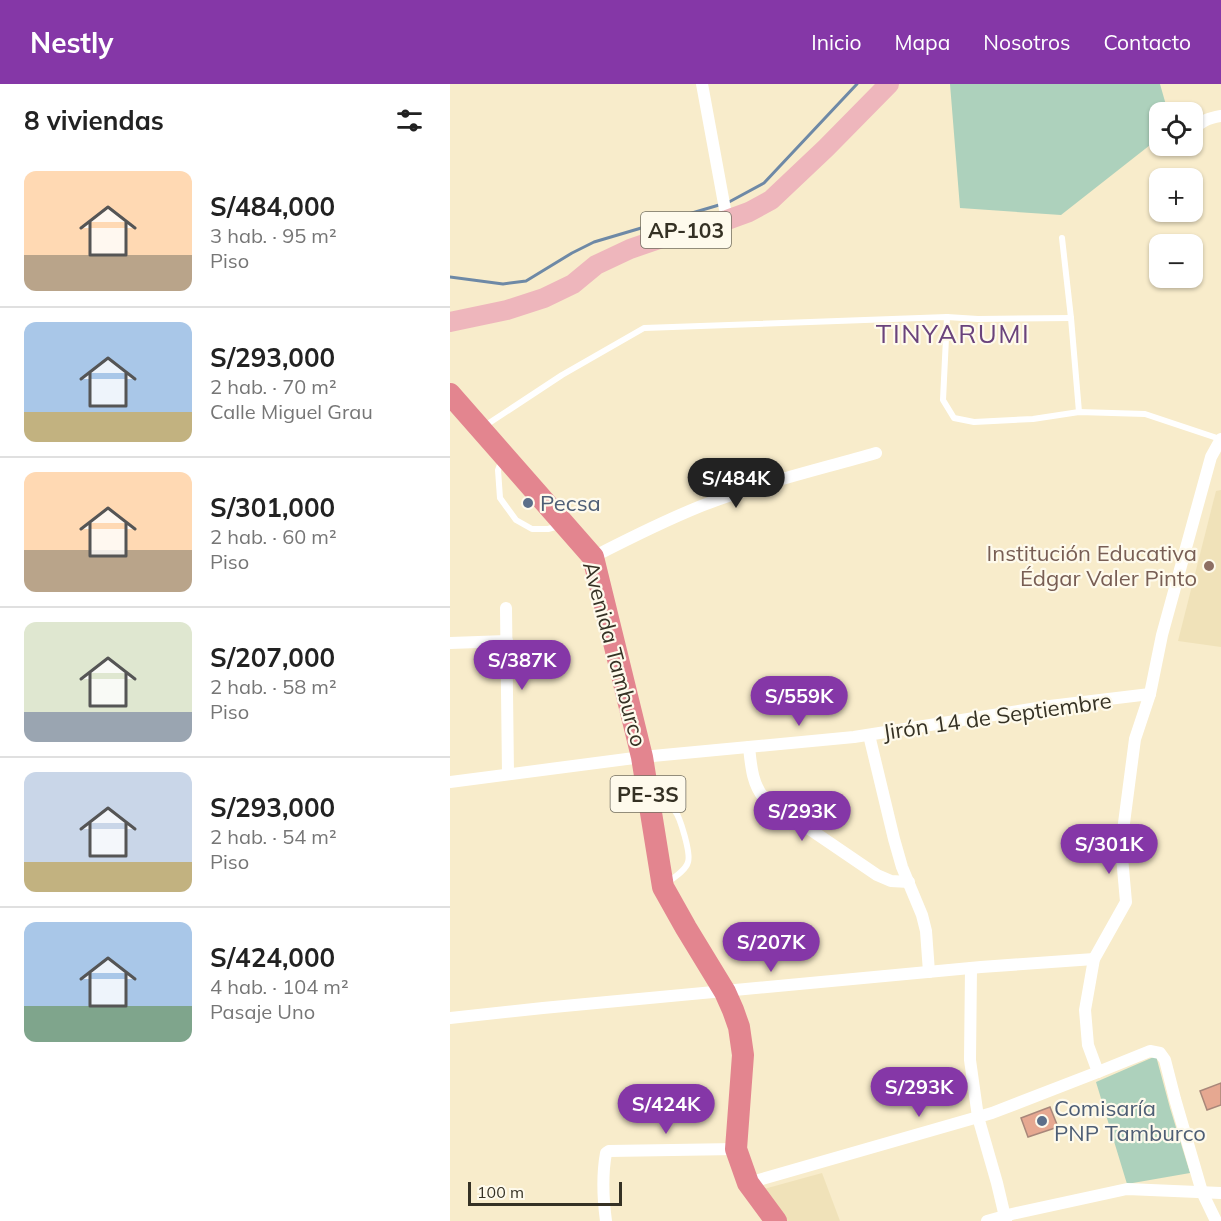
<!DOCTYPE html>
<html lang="es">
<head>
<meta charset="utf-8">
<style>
	body { margin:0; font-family:Mulish,sans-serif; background:#f6f6f6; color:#222; height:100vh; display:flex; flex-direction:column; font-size:22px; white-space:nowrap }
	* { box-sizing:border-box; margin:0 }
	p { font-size:20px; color:#767676 }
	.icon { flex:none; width:33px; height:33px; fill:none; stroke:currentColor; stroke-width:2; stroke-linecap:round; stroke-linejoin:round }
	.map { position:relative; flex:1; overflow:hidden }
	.drawer { display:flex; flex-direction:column; background:#fff; width:450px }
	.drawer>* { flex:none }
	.fabs { position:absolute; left:699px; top:18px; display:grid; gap:12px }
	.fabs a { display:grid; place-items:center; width:54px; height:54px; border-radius:12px; background:#fff; box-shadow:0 2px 4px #0004; font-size:30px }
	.scale { position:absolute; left:18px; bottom:15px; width:154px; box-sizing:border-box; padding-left:6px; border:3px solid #353124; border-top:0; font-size:16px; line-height:21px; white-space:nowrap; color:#353124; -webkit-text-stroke:4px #fefaec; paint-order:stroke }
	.price { position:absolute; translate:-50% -51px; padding:0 14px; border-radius:21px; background:#8537a7; color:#fff; font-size:20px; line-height:39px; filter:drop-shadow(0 2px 3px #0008) }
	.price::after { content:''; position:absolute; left:50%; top:36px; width:18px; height:14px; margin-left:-9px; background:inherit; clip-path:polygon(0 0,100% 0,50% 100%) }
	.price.active { background:#222; color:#fff }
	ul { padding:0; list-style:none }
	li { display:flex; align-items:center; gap:18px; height:150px; padding:0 24px }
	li+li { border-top:2px solid #e0e0e0 }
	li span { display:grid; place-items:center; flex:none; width:168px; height:120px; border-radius:12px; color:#555 }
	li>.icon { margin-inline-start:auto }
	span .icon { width:72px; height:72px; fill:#fffc; stroke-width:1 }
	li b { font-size:26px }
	h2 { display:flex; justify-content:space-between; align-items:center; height:72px; padding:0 24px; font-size:26px }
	header { display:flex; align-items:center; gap:36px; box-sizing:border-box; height:84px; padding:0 30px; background:#8537a7; color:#fff }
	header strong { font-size:28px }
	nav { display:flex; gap:33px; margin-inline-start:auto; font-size:21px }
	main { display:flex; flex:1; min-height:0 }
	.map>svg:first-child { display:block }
</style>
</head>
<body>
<header>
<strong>Nestly</strong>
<nav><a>Inicio</a><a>Mapa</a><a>Nosotros</a><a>Contacto</a></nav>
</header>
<main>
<section class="drawer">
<h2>8 viviendas<svg class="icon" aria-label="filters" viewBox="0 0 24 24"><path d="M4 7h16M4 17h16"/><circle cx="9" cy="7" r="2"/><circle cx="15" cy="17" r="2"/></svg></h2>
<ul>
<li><span style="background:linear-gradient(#ffd9b3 70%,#b9a48a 0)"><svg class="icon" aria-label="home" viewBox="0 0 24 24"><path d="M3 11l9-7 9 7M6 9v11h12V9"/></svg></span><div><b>S/484,000</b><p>3 hab. · 95 m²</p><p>Piso</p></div></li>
<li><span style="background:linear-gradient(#a9c7e8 75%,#c2b280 0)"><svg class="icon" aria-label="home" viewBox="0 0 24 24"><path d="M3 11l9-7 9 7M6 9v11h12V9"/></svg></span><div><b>S/293,000</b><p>2 hab. · 70 m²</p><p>Calle Miguel Grau</p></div></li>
<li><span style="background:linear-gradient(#ffd9b3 65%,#b9a48a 0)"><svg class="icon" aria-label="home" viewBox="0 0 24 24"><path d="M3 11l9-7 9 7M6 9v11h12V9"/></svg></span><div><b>S/301,000</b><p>2 hab. · 60 m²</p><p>Piso</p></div></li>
<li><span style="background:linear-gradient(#dfe7d0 75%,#9aa5b1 0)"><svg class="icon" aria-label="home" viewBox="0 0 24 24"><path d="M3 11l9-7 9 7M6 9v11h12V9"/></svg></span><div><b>S/207,000</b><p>2 hab. · 58 m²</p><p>Piso</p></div></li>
<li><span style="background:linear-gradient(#c9d6e8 75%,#c2b280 0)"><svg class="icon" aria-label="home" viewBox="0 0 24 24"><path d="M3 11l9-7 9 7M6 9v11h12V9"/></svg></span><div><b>S/293,000</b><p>2 hab. · 54 m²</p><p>Piso</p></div></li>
<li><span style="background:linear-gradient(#a9c7e8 70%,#7fa58c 0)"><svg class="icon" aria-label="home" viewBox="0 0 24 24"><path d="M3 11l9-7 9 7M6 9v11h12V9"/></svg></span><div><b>S/424,000</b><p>4 hab. · 104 m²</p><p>Pasaje Uno</p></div></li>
</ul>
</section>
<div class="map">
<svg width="771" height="1137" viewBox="0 0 771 1137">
	<rect width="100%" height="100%" fill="#f8eccb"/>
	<!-- built -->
	<g fill="#f0e2b9">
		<polygon points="771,406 771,563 728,557 766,407"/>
		<polygon points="372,1089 390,1137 333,1137 310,1106"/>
	</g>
	<!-- green -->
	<g fill="#add1bc">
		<polygon points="500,0 710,0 718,28 710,28 709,54 611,131 510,124"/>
		<polygon points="706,972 720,1024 740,1089 677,1100 646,998"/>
	</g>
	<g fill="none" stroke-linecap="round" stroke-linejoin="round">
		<!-- stream -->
		<g stroke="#6e89a6" stroke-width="3">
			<polyline points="279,118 314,99 407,0"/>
			<polyline points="0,193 53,200 76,197 122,169 144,158 269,121"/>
		</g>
	</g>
	<!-- building -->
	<g fill="#e6a891" stroke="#a9877a" stroke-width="1.5">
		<polygon points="771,999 771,1021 757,1026 750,1007"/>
		<polygon points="600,1023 608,1043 578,1053 571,1034"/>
	</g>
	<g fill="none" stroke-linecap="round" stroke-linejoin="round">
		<!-- lane -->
		<g stroke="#fff" stroke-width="6">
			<polyline points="612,154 621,234 629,328"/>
			<polyline points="497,233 493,316 504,334 524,338 583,335 629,328 695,330 770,355"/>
			<polyline points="33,343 112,291 194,244 497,233 528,235 621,234"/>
			<polyline points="51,378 48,386 50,414 66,436 82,445 98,445 109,442"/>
			<path d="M203 719C212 719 218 720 225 727 230 733 241 769 238 778 236 786 225 793 218 798"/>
		</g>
		<!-- street -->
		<g stroke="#fff" stroke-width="12">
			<polyline points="252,0 277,136"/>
			<path d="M742 47C750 37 759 34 771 32"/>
			<path d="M143 473C178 455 214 437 251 422 307 400 367 386 426 369"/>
			<polyline points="56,524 58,690"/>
			<polyline points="0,559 57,557"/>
			<polyline points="419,651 444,755 452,783 472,831 476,847 479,888"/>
			<path d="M299 663C301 681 302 700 314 714L427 791 441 797 459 798"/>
			<polyline points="0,698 192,673 404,653 600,622 700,610"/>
			<polyline points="521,884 520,976 528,1033 547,1099 556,1137"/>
			<polyline points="0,934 93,924 531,883 644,875"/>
			<polyline points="298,1099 542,1029 648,988"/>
			<path d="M156 1137C153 1115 152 1091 156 1069L159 1067 286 1065"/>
			<polyline points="537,1137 562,1130 677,1105 771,1109"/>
			<polyline points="766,1137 752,1108 725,1015 715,976 710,969 700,967 648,988 638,961 635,926 644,875 676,818 671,762 685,655 700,610 712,551 761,373 771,355"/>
		</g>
		<!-- primary -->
		<polyline stroke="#eeb6bc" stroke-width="20" points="0,238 57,226 94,214 123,200 146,181 180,165 241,144 277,136 299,128 321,116 376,64 439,0"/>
		<!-- highway -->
		<polyline stroke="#e3858f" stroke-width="22" points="0,310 143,473 192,673 213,803 236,844 275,908 283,926 289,943 293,971 286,1065 298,1099 326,1137"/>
	</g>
	<!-- markers -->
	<g fill="#5c6f8a" stroke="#fefaec" stroke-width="2">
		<circle cx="78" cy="419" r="6"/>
		<circle cx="592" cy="1037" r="6"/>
	</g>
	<circle fill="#8d6e63" stroke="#fefaec" stroke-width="2" cx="759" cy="482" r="6"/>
	<g text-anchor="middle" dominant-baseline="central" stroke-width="4.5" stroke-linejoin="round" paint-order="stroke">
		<!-- shield labels -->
		<g fill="#fefaec" stroke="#716d60" stroke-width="1.5">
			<rect x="191" y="128" width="90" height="36" rx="4.5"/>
			<rect x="160.5" y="692" width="75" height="36" rx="4.5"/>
		</g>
		<g font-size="21" font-weight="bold" fill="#353124">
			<text x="236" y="146">AP-103</text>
			<text x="198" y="710">PE-3S</text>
		</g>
		<!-- service labels -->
		<g font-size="22" fill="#4e5e75" stroke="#fefaec" text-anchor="start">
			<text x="90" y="419">Pecsa</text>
			<text x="604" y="1024">Comisaría<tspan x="604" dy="25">PNP Tamburco</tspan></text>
		</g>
		<!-- education labels -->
		<g font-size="22" fill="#785e54" stroke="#fefaec" text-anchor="end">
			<text x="747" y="469">Institución Educativa<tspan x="747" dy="25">Édgar Valer Pinto</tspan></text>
		</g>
		<!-- street labels -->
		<g font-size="22" fill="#353124" stroke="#fefaec">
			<text transform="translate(165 570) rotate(75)">Avenida Tamburco</text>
			<text transform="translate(547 632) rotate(-8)">Jirón 14 de Septiembre</text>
		</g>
		<!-- quarter labels -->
		<g font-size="26" letter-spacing="1.5" fill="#6a437c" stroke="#fefaec">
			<text x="503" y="249">TINYARUMI</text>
		</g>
	</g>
</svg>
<div class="fabs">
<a><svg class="icon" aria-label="locate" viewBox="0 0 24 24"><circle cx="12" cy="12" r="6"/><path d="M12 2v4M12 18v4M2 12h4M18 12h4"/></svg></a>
<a>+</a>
<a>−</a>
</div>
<div class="scale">100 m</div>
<b class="price active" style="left:286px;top:425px">S/484K</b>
<b class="price" style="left:72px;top:607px">S/387K</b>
<b class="price" style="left:349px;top:643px">S/559K</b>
<b class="price" style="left:352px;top:758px">S/293K</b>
<b class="price" style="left:659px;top:791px">S/301K</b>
<b class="price" style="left:321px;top:889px">S/207K</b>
<b class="price" style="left:469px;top:1034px">S/293K</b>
<b class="price" style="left:216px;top:1051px">S/424K</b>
</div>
</main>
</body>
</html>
